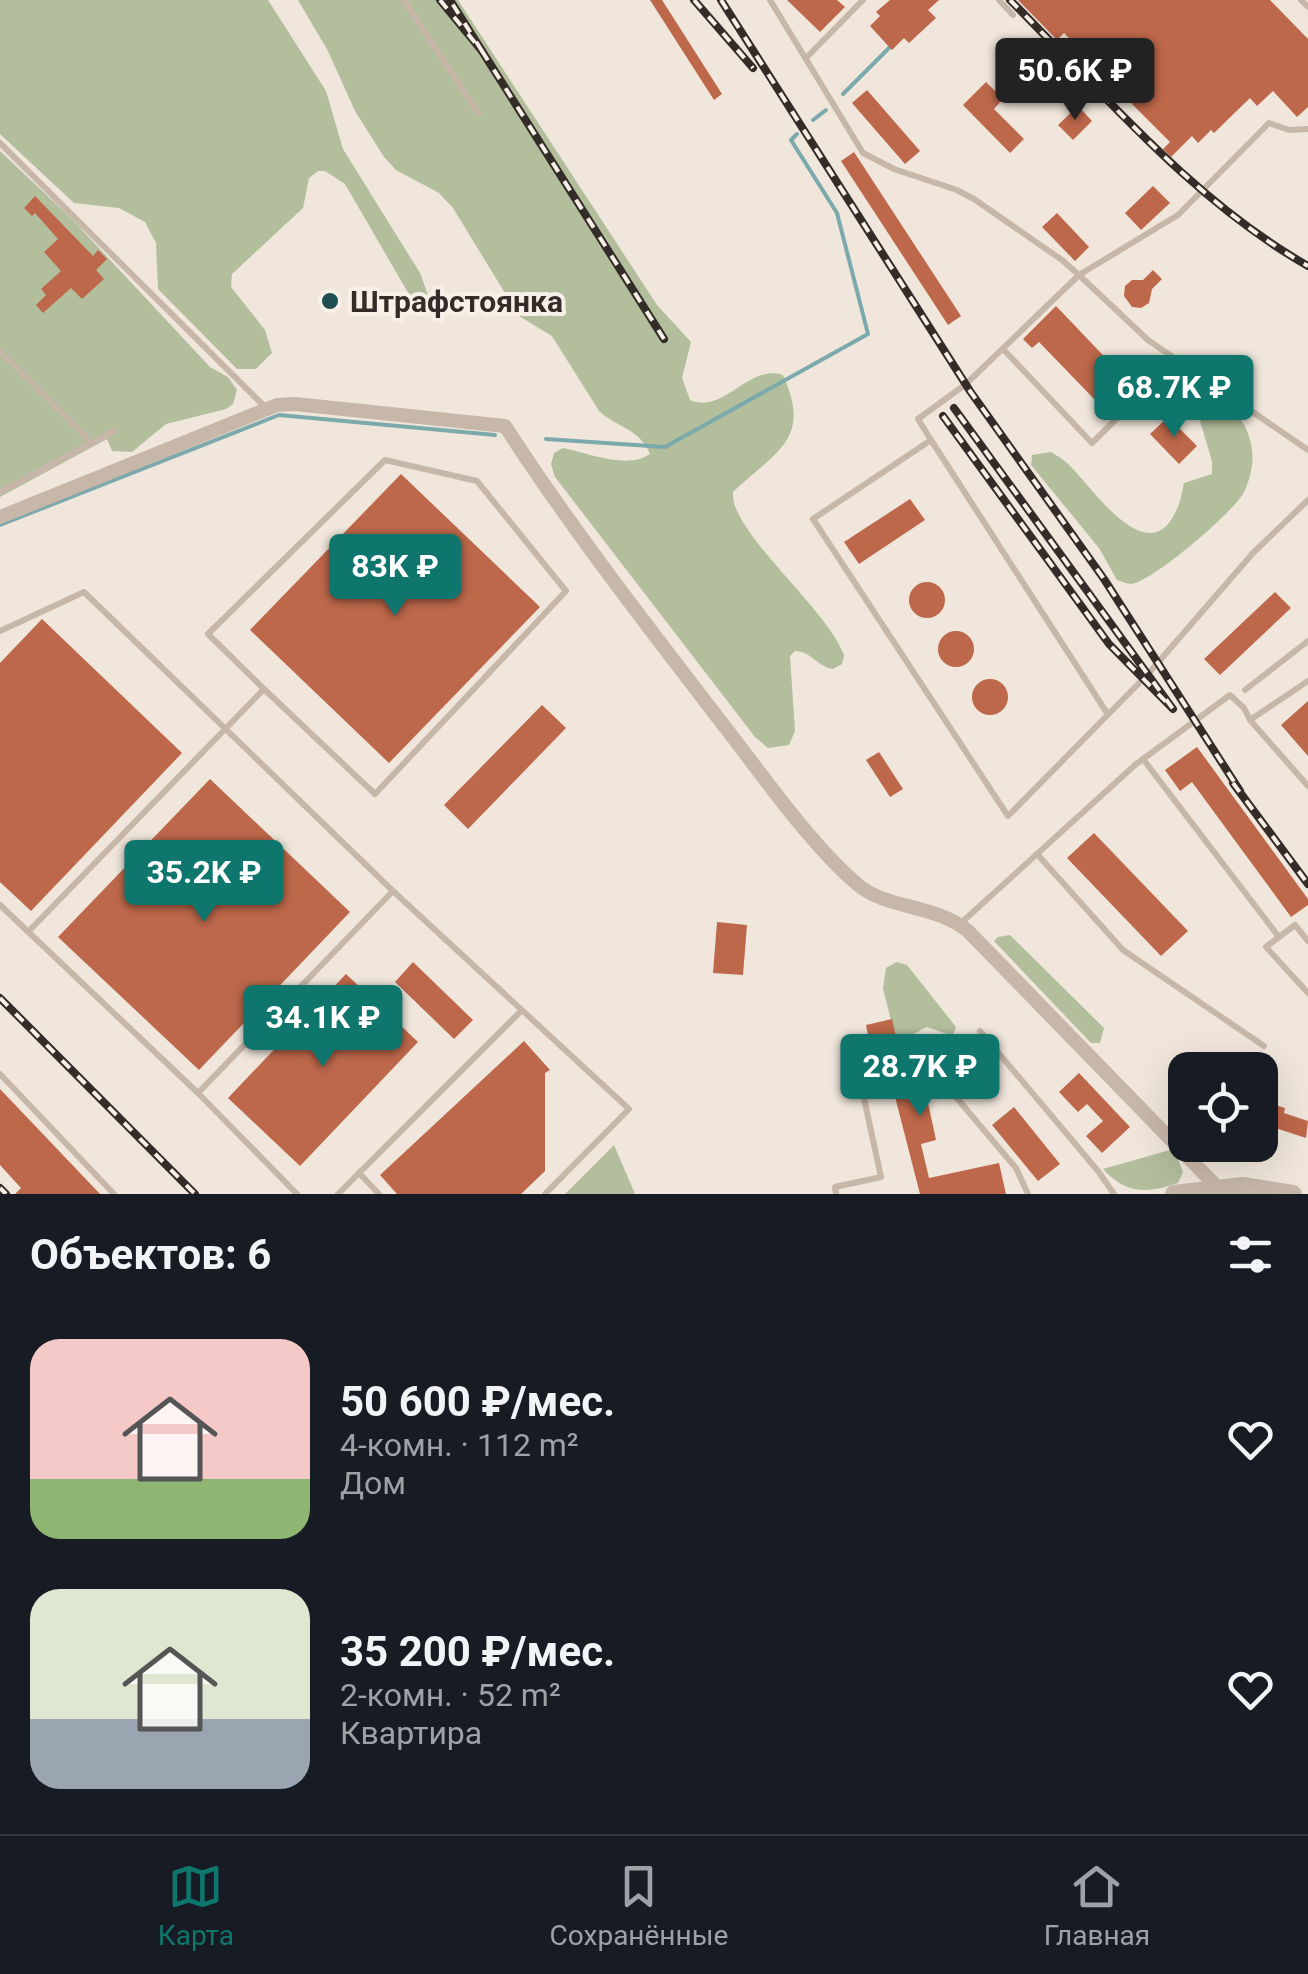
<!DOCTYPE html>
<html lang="ru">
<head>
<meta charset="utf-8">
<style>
	body { margin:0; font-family:Roboto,sans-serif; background:#20242c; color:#f1f3f6; height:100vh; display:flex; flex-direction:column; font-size:38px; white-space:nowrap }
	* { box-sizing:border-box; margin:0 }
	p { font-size:32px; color:#9ea1a6 }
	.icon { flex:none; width:55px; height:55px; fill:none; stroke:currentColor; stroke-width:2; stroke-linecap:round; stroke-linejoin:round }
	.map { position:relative; height:1194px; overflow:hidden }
	.side { display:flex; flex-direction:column; background:#171b24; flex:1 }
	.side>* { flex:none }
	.controls { position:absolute; left:1168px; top:1052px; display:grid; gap:20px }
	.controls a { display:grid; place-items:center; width:110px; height:110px; border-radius:20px; background:#171b24; box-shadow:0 10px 40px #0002; font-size:50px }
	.price { position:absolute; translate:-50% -85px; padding:0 22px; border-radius:10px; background:#0f766e; color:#fff; font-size:32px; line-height:65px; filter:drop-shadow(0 2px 5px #0008) }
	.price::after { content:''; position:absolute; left:50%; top:60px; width:30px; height:22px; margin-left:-15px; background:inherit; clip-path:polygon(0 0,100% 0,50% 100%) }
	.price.on { background:#222; color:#fff }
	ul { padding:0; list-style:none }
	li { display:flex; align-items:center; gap:30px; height:250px; padding:0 30px }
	li span { display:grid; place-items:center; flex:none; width:280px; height:200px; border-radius:30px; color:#555 }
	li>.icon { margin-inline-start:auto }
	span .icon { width:120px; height:120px; fill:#fffc; stroke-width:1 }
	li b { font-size:42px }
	h2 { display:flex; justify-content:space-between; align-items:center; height:120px; padding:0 30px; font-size:42px }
	.menu { display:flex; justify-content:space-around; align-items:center; height:140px; border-top:2px solid #363941; background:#171b24; font-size:28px; color:#9ea1a6 }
	.menu a { display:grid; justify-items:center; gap:5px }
	.menu .on { color:#0f766e }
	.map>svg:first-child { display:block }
</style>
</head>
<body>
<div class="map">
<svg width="1308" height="1194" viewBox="0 0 1308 1194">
	<rect width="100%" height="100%" fill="#f0e6db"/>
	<!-- green -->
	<g fill="#b2be9c">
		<polygon points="0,0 268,0 326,91 343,149 420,273 429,298 427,304 419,307 414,303 345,184 325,171 318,171 309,178 303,208 232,274 231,287 265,330 272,353 256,369 237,369 158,289 156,243 145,222 119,208 74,203 0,134"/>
		<path d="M298 0H458L657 305 691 342 682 378 690 400C724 415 749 363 783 375 813 441 774 452 733 492 729 531 827 608 844 655L842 664 833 669C818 667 811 651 795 651L790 656 795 731 789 745 768 748 755 737 555 477 551 464 554 453 563 448C589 453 627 470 650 454 640 429 618 428 599 411L552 336 519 316 453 208 439 193 396 170 384 157 355 111 328 51Z"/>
		<polygon points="0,151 71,218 210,367 228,377 237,390 233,404 226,409 166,424 132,452 112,451 107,439 0,497"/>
		<path d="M1221 408C1239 414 1245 422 1250 440 1255 458 1252 475 1244 492 1234 512 1152 582 1131 584 1128 584 1120 581 1117 580L1099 548 1031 465 1032 455 1051 452C1057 456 1065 460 1070 466 1092 487 1147 571 1175 513 1180 505 1182 493 1184 483L1212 474V461L1200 421 1209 410Z"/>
		<polygon points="1010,935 1104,1028 1100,1043 1091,1043 994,941 998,937"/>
		<polygon points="897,962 907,965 956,1027 953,1034 950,1035 927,1027 915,1033 918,1071 910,1080 906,1078 883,989 886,968"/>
		<polygon points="614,1145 635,1194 565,1194"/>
		<path d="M1170 1150 1178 1159 1183 1172 1178 1183C1145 1194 1126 1194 1103 1169Z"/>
	</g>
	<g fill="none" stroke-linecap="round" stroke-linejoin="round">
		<!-- stream -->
		<g stroke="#7ca9ab" stroke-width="4">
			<polyline points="843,94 890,47"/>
			<polyline points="813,120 826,110"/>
			<polyline points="546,439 665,447 868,334 837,213 791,140 797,134"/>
			<polyline points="0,525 279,415 495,435"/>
		</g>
	</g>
	<!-- building -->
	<g fill="#be684b">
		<polygon points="650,0 662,0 722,94 714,100"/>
		<polygon points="787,0 837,0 845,7 820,32"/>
		<polygon points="890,0 939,0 928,10 936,18 909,43 904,38 892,50 870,26 880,16 876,12"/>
		<polygon points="1018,0 1270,0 1308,39 1308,107 1297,117 1273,91 1257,106 1250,98 1214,133 1211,130 1198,143 1192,136 1171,157 1163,149 1170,142 1126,98 1138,78 1122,93 1064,33 1057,40"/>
		<polygon points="986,82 1003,99 994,109 1024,139 1010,153 963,105"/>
		<polygon points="867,90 920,151 905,164 852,103"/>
		<polygon points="1078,106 1092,121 1073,140 1058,125"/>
		<polygon points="854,152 961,316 948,325 841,161"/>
		<polygon points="1153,186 1170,203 1141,230 1125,213"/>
		<polygon points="35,196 93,256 98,250 107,259 96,270 104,279 82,299 71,288 43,313 36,305 46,295 41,289 61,271 44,252 58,239 35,213 32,216 24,208"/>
		<polygon points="1057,213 1089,247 1075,261 1042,227"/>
		<polygon points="1153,270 1162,279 1152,289 1149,303 1141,308 1132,307 1124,296 1125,286 1132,280 1143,280"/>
		<polygon points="1056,306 1123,376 1097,402 1039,342 1032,348 1023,339"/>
		<polygon points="1168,417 1197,446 1179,464 1150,434"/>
		<polygon points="401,474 540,607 389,763 250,630"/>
		<polygon points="910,499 925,520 859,564 844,542"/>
		<circle cx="927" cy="600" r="18"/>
		<polygon points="1275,592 1291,608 1220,675 1204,659"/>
		<polygon points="42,619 182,753 31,911 0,882 0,663"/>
		<circle cx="956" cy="649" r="18"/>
		<circle cx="990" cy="697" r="18"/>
		<polygon points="1308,701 1308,756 1281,725"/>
		<polygon points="542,705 566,728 468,829 444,805"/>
		<polygon points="1197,747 1308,899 1308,905 1291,917 1192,782 1180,791 1165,770"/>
		<polygon points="879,752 903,789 890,797 866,760"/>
		<polygon points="210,779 350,912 199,1070 58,937"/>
		<polygon points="1094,833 1188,931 1161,956 1067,858"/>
		<polygon points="717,922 747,925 743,975 713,973"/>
		<polygon points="413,962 473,1020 454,1039 395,982"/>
		<polygon points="346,974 418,1042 300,1166 228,1098"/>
		<polygon points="892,1019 909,1093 925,1089 936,1140 921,1144 929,1178 999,1163 1006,1194 920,1194 893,1089 875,1093 863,1042 869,1040 866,1025"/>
		<polygon points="524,1041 550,1070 545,1073 545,1171 521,1194 397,1194 380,1175"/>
		<polygon points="1079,1073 1130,1127 1102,1153 1086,1136 1103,1121 1087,1104 1078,1112 1059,1092"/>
		<polygon points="0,1089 100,1194 15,1194 21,1188 0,1165"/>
		<polygon points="1260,1100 1285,1108 1284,1113 1308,1121 1306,1138 1260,1123"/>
		<polygon points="1014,1107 1060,1164 1038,1181 992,1125"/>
	</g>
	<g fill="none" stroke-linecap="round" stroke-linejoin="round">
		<!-- service -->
		<g stroke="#c7b7a8" stroke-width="6">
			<polyline points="404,0 478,113"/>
			<polyline points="770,0 863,153 894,169 957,190 974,199 1062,260 1079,275 966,384 918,419 931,440"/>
			<polyline points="999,0 1013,15"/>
			<polyline points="1301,0 1308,7"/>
			<polyline points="806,58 863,0"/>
			<polyline points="1308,129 1289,130 1269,123 1178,215 1079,275 1148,340 1308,450"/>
			<polyline points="0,143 265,407"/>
			<polyline points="1003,349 1092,443 1176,360"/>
			<polyline points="0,351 92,443"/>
			<polyline points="0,492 114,431"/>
			<polyline points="0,631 84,592 393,891 629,1109 545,1194"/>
			<polyline points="1245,690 1308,641"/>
			<polyline points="1107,713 931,440 813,519 1008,816 1148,674 1253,553 1308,500"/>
			<polyline points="1250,720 1308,681"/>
			<polyline points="1143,759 1279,937 1266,947 1308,993"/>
			<polyline points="1037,854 1123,950 1264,1046"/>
			<polyline points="0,905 198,1093 297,1194"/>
			<polyline points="961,923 1135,765 1230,695 1244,708 1250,720 1308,786"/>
			<polyline points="28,932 264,689 375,794 566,591 477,481 385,460 208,634 264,689"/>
			<polyline points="1279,937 1295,925 1308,941"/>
			<polyline points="980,1031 1098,1171 1114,1194"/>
			<polyline points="0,1074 114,1194"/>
			<polyline points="944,1083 1016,1168 1028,1194"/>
			<polyline points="198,1093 393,891"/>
			<polyline points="359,1173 379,1194"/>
			<polyline points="338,1194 521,1011"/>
			<polyline points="836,1194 835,1187 881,1177 851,1038"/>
		</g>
		<!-- minor -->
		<path stroke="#c7b7a8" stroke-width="14" d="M0 517 277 405 295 404 505 426C573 531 649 628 725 727 763 776 811 845 857 884 887 910 933 903 968 931L1217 1187"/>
		<!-- tertiary -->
		<polyline stroke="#c7b7a8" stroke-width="18" points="1174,1194 1243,1186 1293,1194"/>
		<defs>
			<g id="rail">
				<polyline points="440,0 482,51 450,0"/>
				<polyline points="694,0 753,68"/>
				<polyline points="721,0 970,391 1104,579 1240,791"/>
				<path d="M1010 0C1104 94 1192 200 1308 266"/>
				<polyline points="482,51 664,339"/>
				<polyline points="943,416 1109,644 1173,709 954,408"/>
				<polyline points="1233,783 1308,884"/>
				<polyline points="0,998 195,1194"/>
				<polyline points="0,1188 6,1194"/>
			</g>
		</defs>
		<!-- rail casing -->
		<use href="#rail" stroke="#342c28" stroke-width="8"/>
		<!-- rail -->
		<use href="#rail" stroke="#f8f0e7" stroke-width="4" stroke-dasharray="11" stroke-linecap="butt"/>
	</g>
	<!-- markers -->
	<circle fill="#204f53" stroke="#f8f0e7" stroke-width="4" cx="330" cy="301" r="10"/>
	<g text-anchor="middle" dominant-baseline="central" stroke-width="8" stroke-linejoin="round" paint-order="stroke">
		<!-- poi labels -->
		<g font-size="30" font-weight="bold" fill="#342c28" stroke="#f8f0e7" text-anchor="start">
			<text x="350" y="301">Штрафстоянка</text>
		</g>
	</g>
</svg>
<div class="controls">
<a><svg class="icon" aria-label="locate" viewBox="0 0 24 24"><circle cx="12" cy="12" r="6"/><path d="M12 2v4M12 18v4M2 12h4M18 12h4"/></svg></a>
</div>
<b class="price on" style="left:1075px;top:123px">50.6K ₽</b>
<b class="price" style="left:1174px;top:440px">68.7K ₽</b>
<b class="price" style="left:395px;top:619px">83K ₽</b>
<b class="price" style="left:204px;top:925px">35.2K ₽</b>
<b class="price" style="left:323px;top:1070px">34.1K ₽</b>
<b class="price" style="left:920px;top:1119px">28.7K ₽</b>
</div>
<section class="side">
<h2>Объектов: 6<svg class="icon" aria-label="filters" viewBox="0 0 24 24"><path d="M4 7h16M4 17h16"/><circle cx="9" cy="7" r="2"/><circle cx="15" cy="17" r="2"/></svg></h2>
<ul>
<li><span style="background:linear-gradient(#f6c9c9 70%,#8fb573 0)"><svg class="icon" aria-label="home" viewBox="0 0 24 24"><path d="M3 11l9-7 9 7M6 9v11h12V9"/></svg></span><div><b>50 600 ₽/мес.</b><p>4-комн. · 112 m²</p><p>Дом</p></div><svg class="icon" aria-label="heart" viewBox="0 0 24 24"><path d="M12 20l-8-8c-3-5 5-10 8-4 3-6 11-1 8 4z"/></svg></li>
<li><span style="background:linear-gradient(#dfe7d0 65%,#9aa5b1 0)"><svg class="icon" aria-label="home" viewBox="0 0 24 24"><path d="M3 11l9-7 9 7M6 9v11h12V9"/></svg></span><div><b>35 200 ₽/мес.</b><p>2-комн. · 52 m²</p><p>Квартира</p></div><svg class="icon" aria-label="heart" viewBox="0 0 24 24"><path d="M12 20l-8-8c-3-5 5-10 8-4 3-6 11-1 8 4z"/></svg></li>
</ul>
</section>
<nav class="menu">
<a class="on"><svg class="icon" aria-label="map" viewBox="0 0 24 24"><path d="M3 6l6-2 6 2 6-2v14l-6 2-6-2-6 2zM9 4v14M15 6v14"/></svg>Карта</a>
<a><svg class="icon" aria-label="saved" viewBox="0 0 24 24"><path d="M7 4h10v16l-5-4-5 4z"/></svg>Сохранённые</a>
<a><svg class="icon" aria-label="home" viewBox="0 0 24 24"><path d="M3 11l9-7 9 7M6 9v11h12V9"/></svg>Главная</a>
</nav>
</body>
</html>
